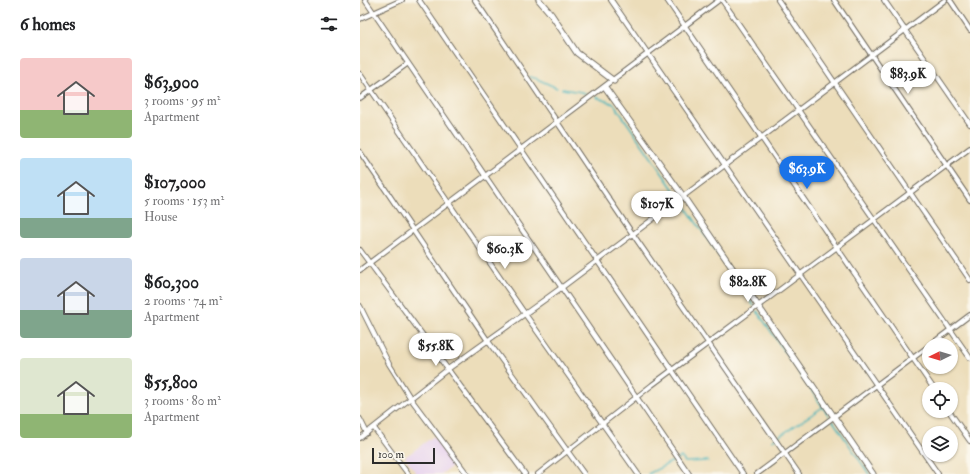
<!DOCTYPE html>
<html lang="en">
<head>
<meta charset="utf-8">
<style>
	body { margin:0; font-family:"IM FELL Double Pica",serif; background:#f2f2f2; color:#202124; height:100vh; display:flex; flex-direction:column; font-size:15px; white-space:nowrap }
	* { box-sizing:border-box; margin:0 }
	p { font-size:13px; color:#757577 }
	.icon { flex:none; width:22px; height:22px; fill:none; stroke:currentColor; stroke-width:2; stroke-linecap:round; stroke-linejoin:round }
	.map { position:relative; flex:1; overflow:hidden }
	.details { display:flex; flex-direction:column; background:#fff; width:360px }
	.details>* { flex:none }
	.needle { width:26px; rotate:265deg }
	.controls { position:absolute; left:562px; top:338px; display:grid; gap:8px }
	.controls a { display:grid; place-items:center; width:36px; height:36px; border-radius:50%; background:#fff; box-shadow:0 1px 3px #0004; font-size:20px }
	.scale { position:absolute; left:12px; bottom:10px; width:63px; box-sizing:border-box; padding-left:4px; border:2px solid #2b2b2b; border-top:0; font-size:11px; line-height:14px; white-space:nowrap; color:#2b2b2b; -webkit-text-stroke:3px #fbf7ec; paint-order:stroke }
	.price { position:absolute; translate:-50% -34px; padding:0 9px; border-radius:14px; background:#fff; color:#222; font-size:13px; line-height:26px; filter:drop-shadow(0 1px 2px #0008) }
	.price::after { content:''; position:absolute; left:50%; top:24px; width:12px; height:9px; margin-left:-6px; background:inherit; clip-path:polygon(0 0,100% 0,50% 100%) }
	.price.selected { background:#1a73e8; color:#fff }
	ul { padding:0; list-style:none }
	li { display:flex; align-items:center; gap:12px; height:100px; padding:0 20px }
	li span { display:grid; place-items:center; flex:none; width:112px; height:80px; border-radius:4px; color:#555 }
	li>.icon { margin-inline-start:auto }
	span .icon { width:48px; height:48px; fill:#fffc; stroke-width:1 }
	li b { font-size:17px }
	h2 { display:flex; justify-content:space-between; align-items:center; height:48px; padding:0 20px; font-size:17px }
	main { display:flex; flex:1; min-height:0 }
	.map>svg:first-child { display:block }
</style>
</head>
<body>
<main>
<section class="details">
<h2>6 homes<svg class="icon" aria-label="filters" viewBox="0 0 24 24"><path d="M4 7h16M4 17h16"/><circle cx="9" cy="7" r="2"/><circle cx="15" cy="17" r="2"/></svg></h2>
<ul>
<li><span style="background:linear-gradient(#f6c9c9 65%,#8fb573 0)"><svg class="icon" aria-label="home" viewBox="0 0 24 24"><path d="M3 11l9-7 9 7M6 9v11h12V9"/></svg></span><div><b>$63,900</b><p>3 rooms · 95 m²</p><p>Apartment</p></div></li>
<li><span style="background:linear-gradient(#bfe0f5 75%,#7fa58c 0)"><svg class="icon" aria-label="home" viewBox="0 0 24 24"><path d="M3 11l9-7 9 7M6 9v11h12V9"/></svg></span><div><b>$107,000</b><p>5 rooms · 153 m²</p><p>House</p></div></li>
<li><span style="background:linear-gradient(#c9d6e8 65%,#7fa58c 0)"><svg class="icon" aria-label="home" viewBox="0 0 24 24"><path d="M3 11l9-7 9 7M6 9v11h12V9"/></svg></span><div><b>$60,300</b><p>2 rooms · 74 m²</p><p>Apartment</p></div></li>
<li><span style="background:linear-gradient(#dfe7d0 70%,#8fb573 0)"><svg class="icon" aria-label="home" viewBox="0 0 24 24"><path d="M3 11l9-7 9 7M6 9v11h12V9"/></svg></span><div><b>$55,800</b><p>3 rooms · 80 m²</p><p>Apartment</p></div></li>
</ul>
</section>
<div class="map">
<svg width="610" height="474" viewBox="0 0 610 474">
	<rect width="100%" height="100%" fill="#fbf7ec"/>
	<filter id="ink" filterUnits="userSpaceOnUse"><feTurbulence type="fractalNoise" baseFrequency=".025" numOctaves="2"/><feDisplacementMap in="SourceGraphic" scale="8" xChannelSelector="R" yChannelSelector="G"/><feConvolveMatrix kernelMatrix="1 2 1 2 8 2 1 2 1" color-interpolation-filters="sRGB"/></filter>
	<filter id="wash" filterUnits="userSpaceOnUse"><feTurbulence type="fractalNoise" baseFrequency=".012" numOctaves="4" result="noise"/><feDisplacementMap in="SourceGraphic" scale="16" xChannelSelector="R" yChannelSelector="G"/><feGaussianBlur stdDeviation="0.9" result="paint"/><feColorMatrix in="noise" values="0 0 0 0 0 0 0 0 0 0 0 0 0 0 0 0 0 1.4 0 .05"/><feComposite in="paint" operator="in"/></filter>
	<g filter="url(#wash)">
		<rect width="100%" height="100%" fill="#ecddba"/>
		<!-- built -->
		<polygon fill="#e7d2ef" points="74,436 94,465 81,474 57,474 45,457"/>
		<g fill="none" stroke-linecap="round" stroke-linejoin="round">
			<!-- stream -->
			<g stroke="#44b4bb" stroke-width="1.5">
				<polyline points="169,77 175,78 197,88"/>
				<polyline points="202,89 222,92 226,94"/>
				<polyline points="236,97 254,104 318,196"/>
				<polyline points="322,202 394,306"/>
				<polyline points="397,311 469,416"/>
				<polyline points="473,421 509,474"/>
				<polyline points="412,441 463,407"/>
				<polyline points="288,474 321,457 325,462 348,461"/>
			</g>
		</g>
	</g>
	<g filter="url(#ink)">
		<g fill="none" stroke-linecap="round" stroke-linejoin="round">
			<defs>
				<g id="minor">
					<polyline points="5,0 329,474"/>
					<polyline points="59,0 383,474"/>
					<polyline points="115,0 272,233 439,474"/>
					<polyline points="251,0 578,474"/>
					<polyline points="307,0 574,389"/>
					<polyline points="362,0 610,358"/>
					<polyline points="418,0 610,280"/>
					<polyline points="474,0 610,200"/>
					<polyline points="524,0 610,124"/>
					<polyline points="590,0 610,30"/>
					<polyline points="0,19 42,0"/>
					<polyline points="0,74 165,314 278,474"/>
					<polyline points="0,98 47,64"/>
					<polyline points="0,152 128,341 224,474"/>
					<polyline points="0,250 165,474"/>
					<polyline points="0,270 359,0"/>
					<polyline points="0,306 29,364 51,399 107,474"/>
					<polyline points="570,345 610,315"/>
					<polyline points="589,411 610,441"/>
					<polyline points="0,419 7,433"/>
					<polyline points="14,428 48,474"/>
					<polyline points="0,438 88,369 201,288 585,0"/>
					<polyline points="178,474 292,385 610,148"/>
					<polyline points="397,474 569,346"/>
				</g>
				<g id="tertiary">
					<polyline points="179,0 191,14 217,53 254,81"/>
					<polyline points="245,87 323,196 513,474"/>
				</g>
			</defs>
			<!-- minor casing -->
			<use href="#minor" stroke="#6f695d" stroke-width="6"/>
			<!-- tertiary casing -->
			<use href="#tertiary" stroke="#6f695d" stroke-width="7"/>
			<!-- minor -->
			<use href="#minor" stroke="#fff" stroke-width="4"/>
			<!-- tertiary -->
			<use href="#tertiary" stroke="#fff" stroke-width="5"/>
		</g>
	</g>
</svg>
<div class="controls">
<a><svg class="needle" viewBox="-14 -14 28 28"><path d="M0-13l5 13h-10z" fill="#e53935"/><path d="M0 13l5-13h-10z" fill="#757577"/></svg></a>
<a><svg class="icon" aria-label="locate" viewBox="0 0 24 24"><circle cx="12" cy="12" r="6"/><path d="M12 2v4M12 18v4M2 12h4M18 12h4"/></svg></a>
<a><svg class="icon" aria-label="layers" viewBox="0 0 24 24"><path d="M12 4l9 5-9 5-9-5zM3 14l9 5 9-5"/></svg></a>
</div>
<div class="scale">100 m</div>
<b class="price" style="left:548px;top:95px">$83.9K</b>
<b class="price selected" style="left:447px;top:190px">$63.9K</b>
<b class="price" style="left:297px;top:225px">$107K</b>
<b class="price" style="left:145px;top:270px">$60.3K</b>
<b class="price" style="left:388px;top:303px">$82.8K</b>
<b class="price" style="left:76px;top:367px">$55.8K</b>
</div>
</main>
</body>
</html>
